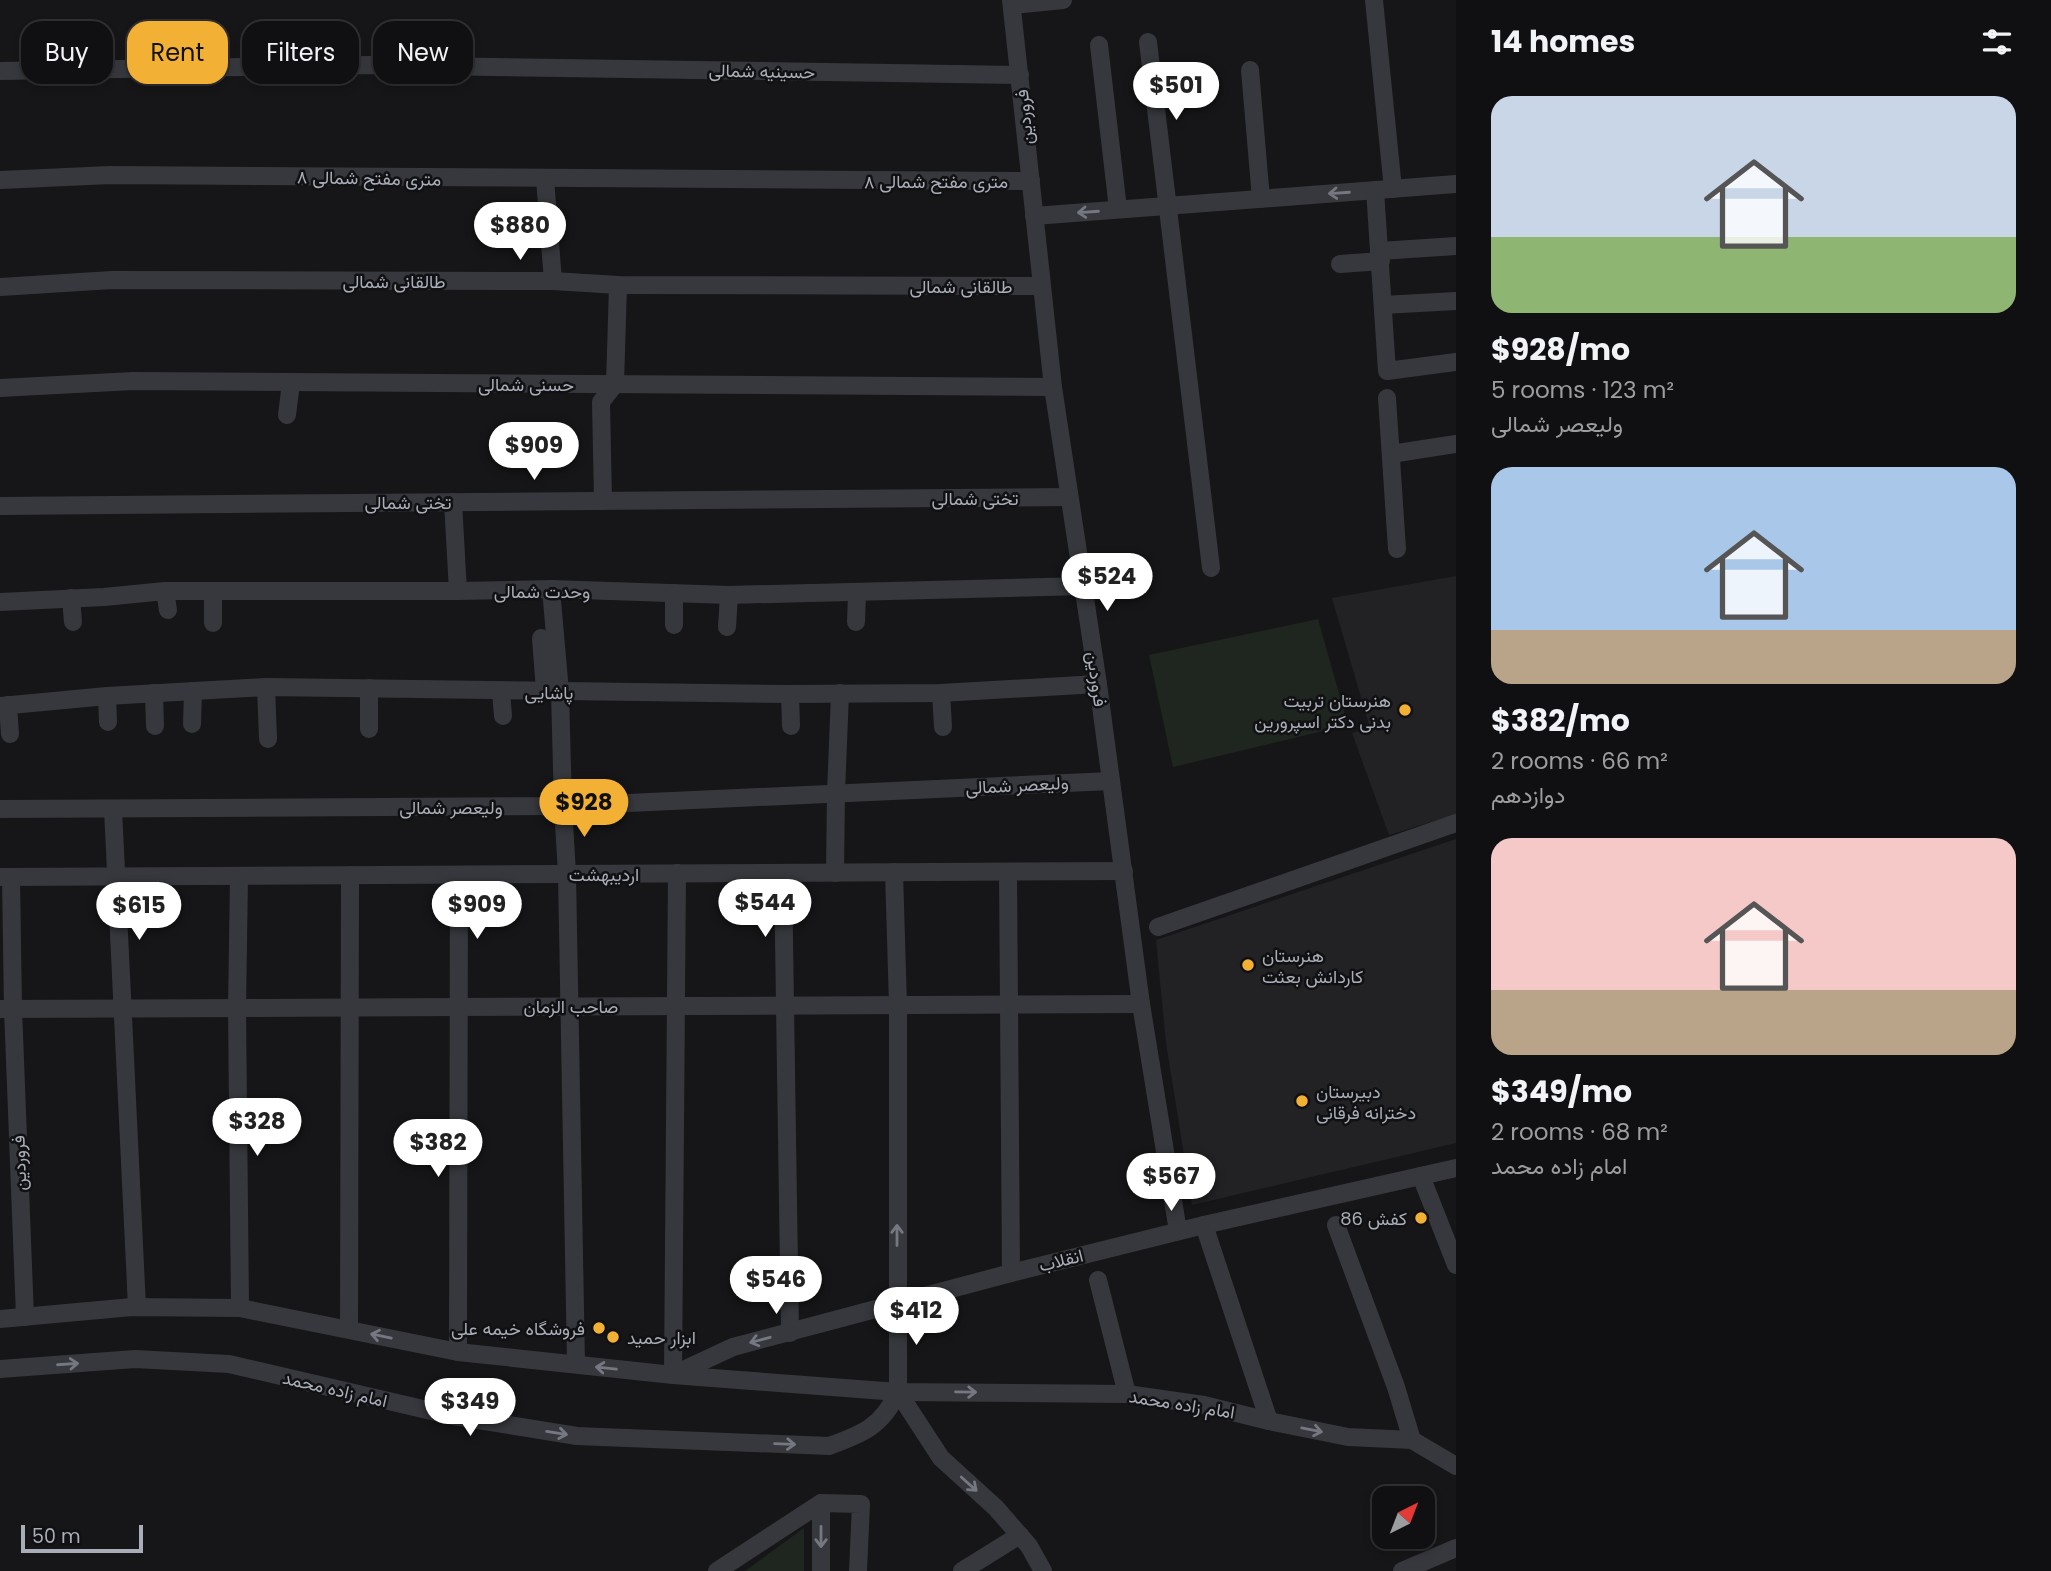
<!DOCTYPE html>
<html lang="en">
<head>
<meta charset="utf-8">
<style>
	body { margin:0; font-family:Poppins,Vazirmatn,sans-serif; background:#19191b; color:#f1f3f6; height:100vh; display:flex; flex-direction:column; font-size:26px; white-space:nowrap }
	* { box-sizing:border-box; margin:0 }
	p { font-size:23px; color:#9c9d9f }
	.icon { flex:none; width:38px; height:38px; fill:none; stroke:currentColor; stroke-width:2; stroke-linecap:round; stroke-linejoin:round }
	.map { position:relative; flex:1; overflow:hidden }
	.details { display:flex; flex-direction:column; background:#101012; width:595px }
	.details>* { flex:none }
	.guide { position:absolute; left:21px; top:21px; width:665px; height:63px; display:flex; gap:14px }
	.needle { width:46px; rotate:42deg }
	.buttons { position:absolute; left:1372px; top:1486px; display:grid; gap:14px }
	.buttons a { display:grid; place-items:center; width:63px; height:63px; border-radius:14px; background:#101012; box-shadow:0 4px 10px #0003,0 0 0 2px #303032; font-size:35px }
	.scale { position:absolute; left:21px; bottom:18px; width:122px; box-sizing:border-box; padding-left:7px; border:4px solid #a8adb8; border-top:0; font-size:19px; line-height:24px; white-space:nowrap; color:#a8adb8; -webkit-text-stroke:5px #111113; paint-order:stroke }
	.price { position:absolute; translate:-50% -60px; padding:0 16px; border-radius:24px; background:#fff; color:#222; font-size:23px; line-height:46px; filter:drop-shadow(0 2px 4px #0008) }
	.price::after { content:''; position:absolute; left:50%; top:42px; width:21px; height:16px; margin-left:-10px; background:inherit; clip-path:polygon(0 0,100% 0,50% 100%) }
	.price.selected { background:#f2b134; color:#111 }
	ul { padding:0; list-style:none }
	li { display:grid; align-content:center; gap:14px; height:371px; padding:0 35px }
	li span { display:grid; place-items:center; height:217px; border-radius:21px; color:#555 }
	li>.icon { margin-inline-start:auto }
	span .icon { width:126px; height:126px; fill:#fffc; stroke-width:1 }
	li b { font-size:30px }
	h2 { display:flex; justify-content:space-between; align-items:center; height:84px; padding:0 35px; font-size:30px }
	.tag { padding:0 24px; border-radius:21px; background:#101012; box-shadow:0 4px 10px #0003,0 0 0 2px #303032; font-size:24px; line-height:63px }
	.tag.selected { background:#f2b134; color:#111 }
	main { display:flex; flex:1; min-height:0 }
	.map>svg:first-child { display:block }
</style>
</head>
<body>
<main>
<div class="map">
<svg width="1456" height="1571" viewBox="0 0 1456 1571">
	<rect width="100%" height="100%" fill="#161618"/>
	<!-- built -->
	<g fill="#222225">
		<polygon points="1456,576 1456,814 1389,835 1352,733 1370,728 1332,598"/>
		<polygon points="1456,839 1456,1143 1192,1205 1166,1043 1156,940"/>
	</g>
	<!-- green -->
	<g fill="#1e261f">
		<polygon points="1318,619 1348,725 1173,767 1149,655"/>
		<polygon points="804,1528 804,1571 745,1571"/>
	</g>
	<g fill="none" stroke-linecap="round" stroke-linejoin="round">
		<!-- minor -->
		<g stroke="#37383d" stroke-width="18">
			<polyline points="1011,0 1053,387 1098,684 1141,1004 1178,1231"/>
			<polyline points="1374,0 1393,189"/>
			<polyline points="1012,5 1063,0"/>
			<polyline points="1148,42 1211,568"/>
			<polyline points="1099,45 1118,209"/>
			<polyline points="1250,70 1261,199"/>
			<polyline points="0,71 369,65 1020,75"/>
			<polyline points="545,179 553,281"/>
			<polyline points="0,180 110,175 1031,181"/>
			<polyline points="1375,190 1387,371 1456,362"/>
			<polyline points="1034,216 1456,184"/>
			<polyline points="1380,251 1456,246"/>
			<polyline points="1340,264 1381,261"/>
			<polyline points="0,287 112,280 553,281 618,285 1041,286"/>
			<polyline points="1383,305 1456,301"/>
			<polyline points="0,388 133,381 1053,387"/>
			<polyline points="1387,398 1397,549"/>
			<polyline points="287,415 291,383"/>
			<polyline points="1391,454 1456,444"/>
			<polyline points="603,501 601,402 615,384 618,285"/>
			<polyline points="453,502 458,591"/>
			<polyline points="0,506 1068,497"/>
			<polyline points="551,589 560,692 563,806 567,874 576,1364"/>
			<polyline points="165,591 168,610"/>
			<polyline points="213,591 213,623"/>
			<polyline points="71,598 73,622"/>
			<polyline points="0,602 104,597 165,591 458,591 551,589 729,595 1084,586"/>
			<polyline points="856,622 857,593"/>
			<polyline points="674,625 674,593"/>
			<polyline points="727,627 729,595"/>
			<polyline points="541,638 545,691"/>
			<polyline points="266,687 268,739"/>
			<polyline points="501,692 503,716"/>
			<polyline points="154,693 155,726"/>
			<polyline points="941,693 943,727"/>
			<polyline points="790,694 791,726"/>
			<polyline points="107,696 108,722"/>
			<polyline points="8,705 10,734"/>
			<polyline points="0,706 107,696 266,687 790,694 941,693 1098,684"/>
			<polyline points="192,724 193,691"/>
			<polyline points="369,729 369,688"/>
			<polyline points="0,809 563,806 1111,781"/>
			<polyline points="113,809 137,1307"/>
			<polyline points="1008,872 1011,1273"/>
			<polyline points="783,873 790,1333"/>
			<polyline points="835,873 836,793 840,693"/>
			<polyline points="239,876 237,1008 240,1308"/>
			<polyline points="0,877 1124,871"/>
			<polyline points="11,877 13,1009 25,1317"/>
			<polyline points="1158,927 1456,823"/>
			<polyline points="0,1009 1141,1004"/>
			<polyline points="1421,1176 1456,1265"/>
			<polyline points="1204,1225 1269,1421"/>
			<polyline points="1336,1225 1396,1387 1412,1440"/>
			<polyline points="1098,1280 1127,1394"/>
			<polyline points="0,1319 132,1307 240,1308 458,1352 673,1375 898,1392 1127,1394 1204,1405 1269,1421 1348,1437 1412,1440 1456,1466"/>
			<polyline points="349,1329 350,875"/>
			<polyline points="458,1352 459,875"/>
			<path d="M0 1369 135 1359 229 1364 453 1416 577 1436 829 1446C863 1434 882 1426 898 1392V1005L894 872"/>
			<polyline points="675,1374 733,1347 1011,1273 1204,1225 1456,1168"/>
			<polyline points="673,1375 677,873"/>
			<polyline points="898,1392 941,1458 996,1508 1029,1546 1043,1571"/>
			<polyline points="717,1571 821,1503 861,1504 858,1571"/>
			<polyline points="821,1571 821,1503"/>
			<polyline points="962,1571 1020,1535"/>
			<polyline points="1402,1571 1456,1548"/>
		</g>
	</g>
	<!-- one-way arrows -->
	<defs><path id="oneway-shaft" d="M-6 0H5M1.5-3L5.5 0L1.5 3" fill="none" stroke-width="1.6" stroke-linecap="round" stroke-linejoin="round" transform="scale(1.75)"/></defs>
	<g stroke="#757881">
		<use href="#oneway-shaft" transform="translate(1339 193) rotate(176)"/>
		<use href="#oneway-shaft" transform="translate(1088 212) rotate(176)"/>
		<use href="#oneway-shaft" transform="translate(897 1235) rotate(-90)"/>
		<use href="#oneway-shaft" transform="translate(381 1336) rotate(-168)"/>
		<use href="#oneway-shaft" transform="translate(760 1340) rotate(165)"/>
		<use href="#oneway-shaft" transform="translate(68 1364) rotate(-4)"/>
		<use href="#oneway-shaft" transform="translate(606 1368) rotate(-174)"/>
		<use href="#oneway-shaft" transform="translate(966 1392) rotate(1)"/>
		<use href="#oneway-shaft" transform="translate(1312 1430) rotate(11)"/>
		<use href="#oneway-shaft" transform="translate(557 1433) rotate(9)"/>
		<use href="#oneway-shaft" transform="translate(785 1444) rotate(2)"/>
		<use href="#oneway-shaft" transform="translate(969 1484) rotate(42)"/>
		<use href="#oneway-shaft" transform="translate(821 1537) rotate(90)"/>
	</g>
	<!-- markers -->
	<g fill="#f2b134" stroke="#111113" stroke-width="2.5">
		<circle cx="1405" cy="710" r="7"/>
		<circle cx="1248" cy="965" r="7"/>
		<circle cx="1302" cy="1101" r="7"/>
		<circle cx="1421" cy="1218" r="7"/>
		<circle cx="599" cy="1328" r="7"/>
		<circle cx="613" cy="1337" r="7"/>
	</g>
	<g text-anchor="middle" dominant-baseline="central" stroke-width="5" stroke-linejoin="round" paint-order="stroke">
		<!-- street labels -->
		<g font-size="18" fill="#a8adb8" stroke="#111113">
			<text transform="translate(762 71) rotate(1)">حسینیه شمالی</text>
			<text transform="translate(1024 117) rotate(-96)">فروردین</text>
			<text transform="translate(369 178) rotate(1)">۸ متری مفتح شمالی</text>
			<text x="936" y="181">۸ متری مفتح شمالی</text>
			<text x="394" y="281">طالقانی شمالی</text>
			<text x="961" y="286">طالقانی شمالی</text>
			<text x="526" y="384">حسنی شمالی</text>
			<text x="975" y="498">تختی شمالی</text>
			<text x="408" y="502">تختی شمالی</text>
			<text x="542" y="591">وحدت شمالی</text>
			<text transform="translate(1097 679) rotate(82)">فروردین</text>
			<text x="549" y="692">پاشایی</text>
			<text transform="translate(1017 785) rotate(-3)">ولیعصر شمالی</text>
			<text x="451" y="807">ولیعصر شمالی</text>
			<text x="604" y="874">اردیبهشت</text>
			<text x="571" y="1006">صاحب الزمان</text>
			<text transform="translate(19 1163) rotate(-92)">فروردین</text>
			<text transform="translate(1061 1260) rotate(-14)">انقلاب</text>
			<text transform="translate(335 1389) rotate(13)">امام زاده محمد</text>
			<text transform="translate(1182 1404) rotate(9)">امام زاده محمد</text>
		</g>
		<!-- poi labels -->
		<g font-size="18" fill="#a8adb8" stroke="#111113" text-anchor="end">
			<text x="1391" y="700">هنرستان تربیت<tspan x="1391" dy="21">بدنی دکتر اسپرورین</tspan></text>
			<text x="1262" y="955" text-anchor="start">هنرستان<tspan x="1262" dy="21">کاردانش بعثت</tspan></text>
			<text x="1316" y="1091" text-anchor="start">دبیرستان<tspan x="1316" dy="21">دخترانه فرقانی</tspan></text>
			<text x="1407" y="1218">کفش 86</text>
			<text x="585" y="1328">فروشگاه خیمه علی</text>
			<text x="627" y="1337" text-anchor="start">ابزار حمید</text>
		</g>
	</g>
</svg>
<div class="buttons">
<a><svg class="needle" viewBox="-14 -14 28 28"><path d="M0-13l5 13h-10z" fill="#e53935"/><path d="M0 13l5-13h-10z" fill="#9c9d9f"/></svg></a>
</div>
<div class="scale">50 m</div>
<b class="price" style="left:1176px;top:122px">$501</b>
<b class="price" style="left:520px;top:262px">$880</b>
<b class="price" style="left:534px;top:482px">$909</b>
<b class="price" style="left:1107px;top:613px">$524</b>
<b class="price selected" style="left:584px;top:839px">$928</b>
<b class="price" style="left:765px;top:939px">$544</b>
<b class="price" style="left:477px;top:941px">$909</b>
<b class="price" style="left:139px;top:942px">$615</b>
<b class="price" style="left:257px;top:1158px">$328</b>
<b class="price" style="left:438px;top:1179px">$382</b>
<b class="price" style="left:1171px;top:1213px">$567</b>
<b class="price" style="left:776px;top:1316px">$546</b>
<b class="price" style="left:916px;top:1347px">$412</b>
<b class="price" style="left:470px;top:1438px">$349</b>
<div class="guide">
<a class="tag">Buy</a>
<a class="tag selected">Rent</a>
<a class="tag">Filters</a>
<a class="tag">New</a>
</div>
</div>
<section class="details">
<h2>14 homes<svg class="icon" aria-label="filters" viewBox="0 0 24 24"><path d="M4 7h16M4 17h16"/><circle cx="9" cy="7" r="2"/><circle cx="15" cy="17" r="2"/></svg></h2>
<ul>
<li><span style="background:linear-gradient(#c9d6e8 65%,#8fb573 0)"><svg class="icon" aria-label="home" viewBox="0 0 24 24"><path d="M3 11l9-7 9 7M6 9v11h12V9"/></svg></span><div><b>$928/mo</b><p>5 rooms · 123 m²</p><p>ولیعصر شمالی</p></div></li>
<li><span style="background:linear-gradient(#a9c7e8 75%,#b9a48a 0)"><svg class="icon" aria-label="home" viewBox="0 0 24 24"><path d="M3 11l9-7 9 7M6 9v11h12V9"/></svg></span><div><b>$382/mo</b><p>2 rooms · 66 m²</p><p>دوازدهم</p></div></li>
<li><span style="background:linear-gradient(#f6c9c9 70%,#b9a48a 0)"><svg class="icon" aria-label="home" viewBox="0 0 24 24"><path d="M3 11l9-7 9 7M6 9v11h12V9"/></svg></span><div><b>$349/mo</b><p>2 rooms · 68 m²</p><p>امام زاده محمد</p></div></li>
</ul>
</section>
</main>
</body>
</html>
